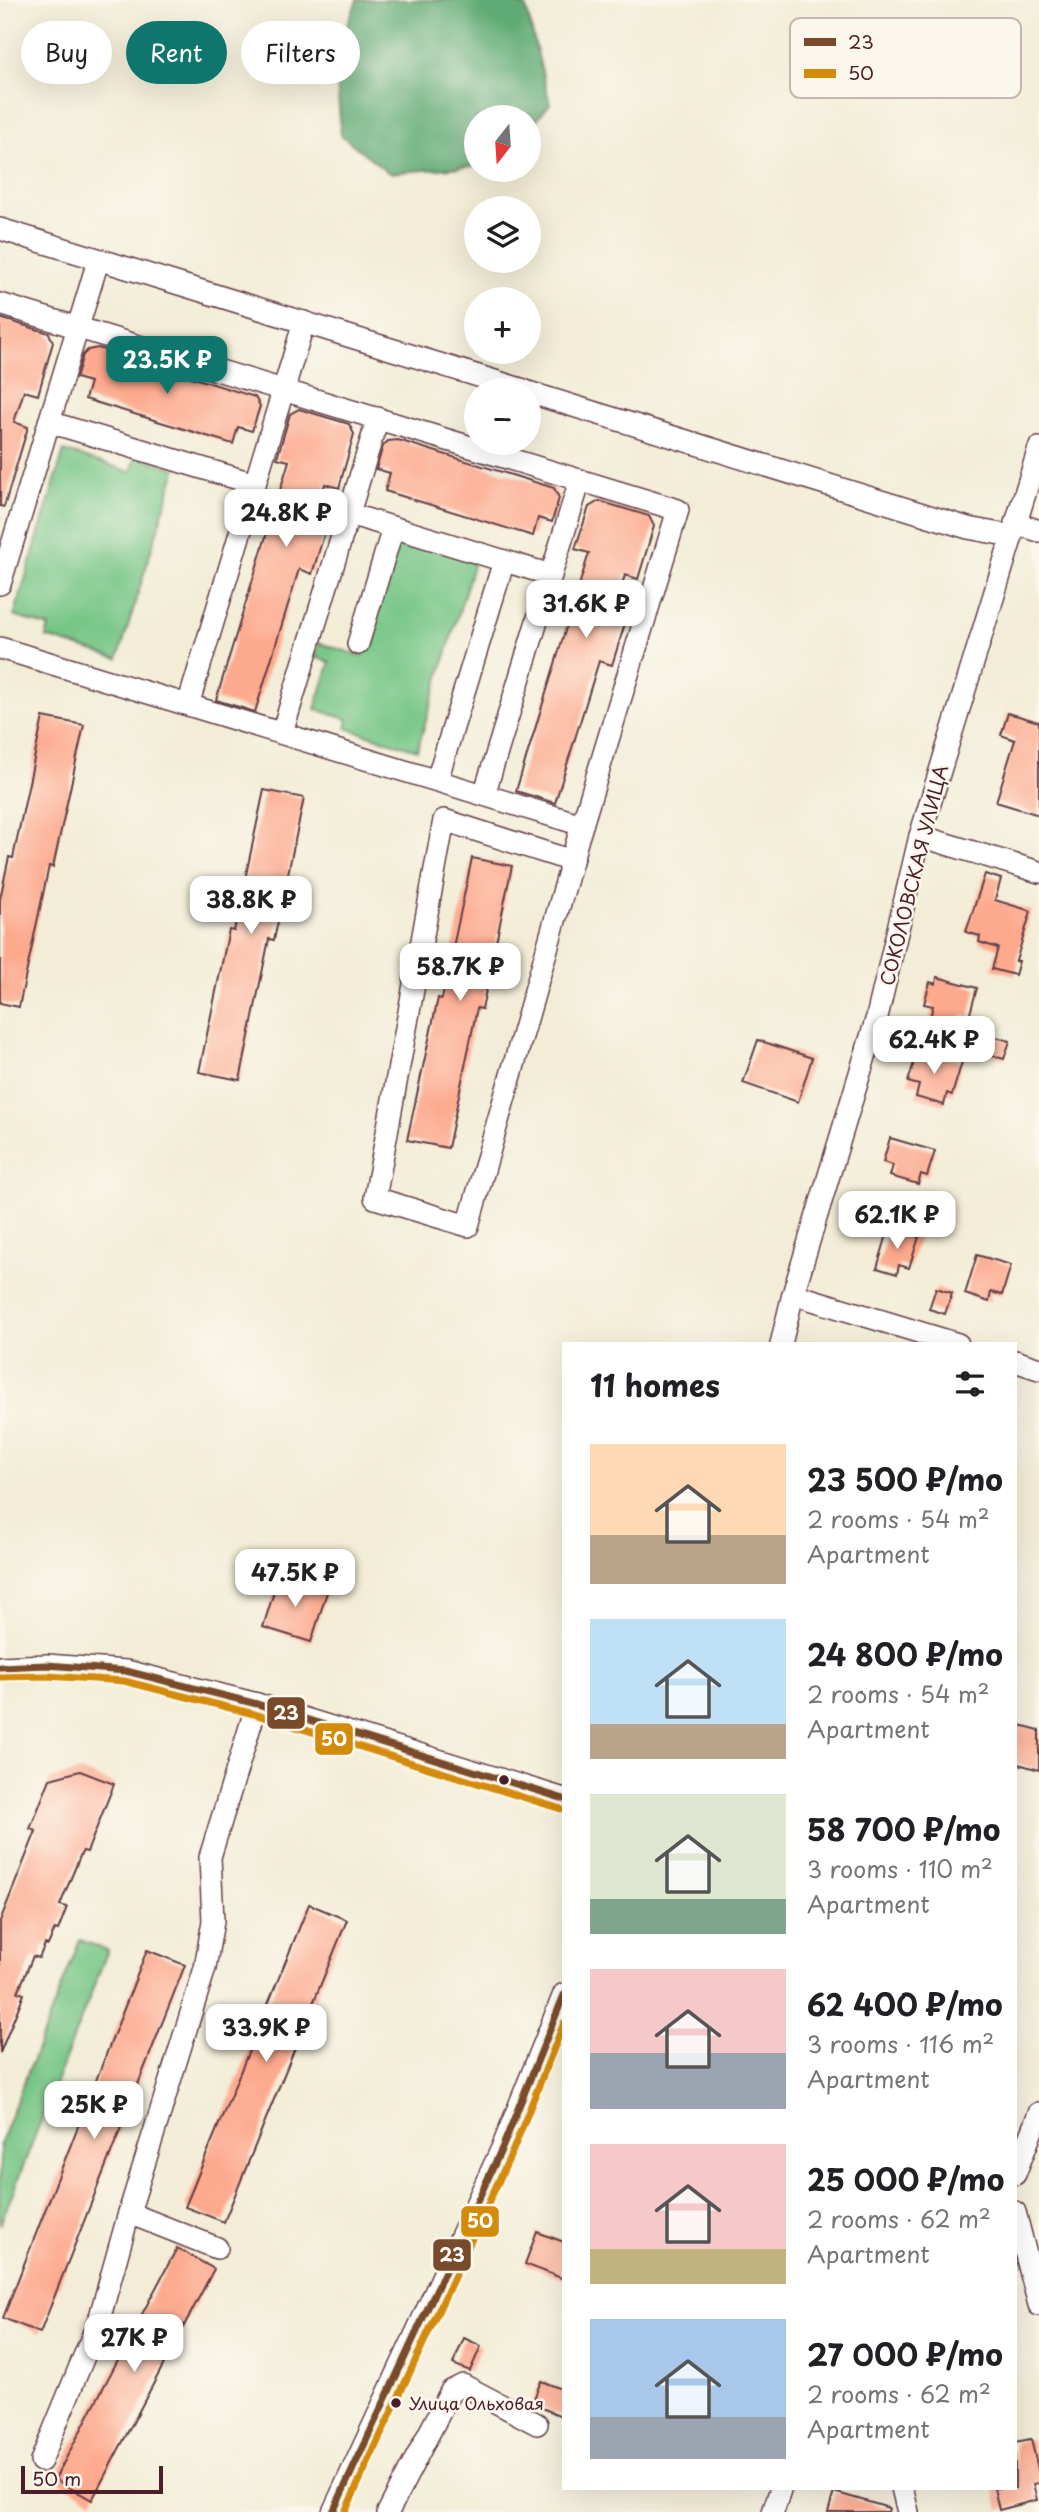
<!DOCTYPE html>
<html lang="en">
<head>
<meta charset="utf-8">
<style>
	body { margin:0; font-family:"Playpen Sans",sans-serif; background:#f6f6f6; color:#202124; height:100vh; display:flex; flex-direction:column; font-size:26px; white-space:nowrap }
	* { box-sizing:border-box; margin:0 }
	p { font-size:23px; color:#757577 }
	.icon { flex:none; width:38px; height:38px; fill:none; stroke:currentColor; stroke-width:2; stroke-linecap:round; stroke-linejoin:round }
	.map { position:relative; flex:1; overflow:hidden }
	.sheet { position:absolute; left:562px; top:1342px; width:455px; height:1148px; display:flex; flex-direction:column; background:#fff; border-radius:0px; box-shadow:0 7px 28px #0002 }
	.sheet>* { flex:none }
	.guide { position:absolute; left:21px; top:21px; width:436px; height:63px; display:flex; gap:14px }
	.needle { width:46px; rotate:197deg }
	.fabs { position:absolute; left:464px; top:105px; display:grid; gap:14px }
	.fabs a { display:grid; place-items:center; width:77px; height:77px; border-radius:50%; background:#fff; box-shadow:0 7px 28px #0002; font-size:35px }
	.scale { position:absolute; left:21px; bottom:18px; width:142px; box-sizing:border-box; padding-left:7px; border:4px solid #4a1f2b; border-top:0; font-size:19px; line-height:24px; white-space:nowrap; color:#4a1f2b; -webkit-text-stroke:5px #fbf7ec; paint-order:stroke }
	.price { position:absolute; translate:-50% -60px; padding:0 16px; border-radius:14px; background:#fff; color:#222; font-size:23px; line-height:46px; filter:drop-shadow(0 2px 4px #0008) }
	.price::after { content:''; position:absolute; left:50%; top:42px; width:21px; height:16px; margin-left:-10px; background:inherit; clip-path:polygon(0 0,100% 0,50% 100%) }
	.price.active { background:#0f766e; color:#fff }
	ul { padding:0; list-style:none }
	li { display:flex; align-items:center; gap:21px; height:175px; padding:0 28px }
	li span { display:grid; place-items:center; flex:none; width:196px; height:140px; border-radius:0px; color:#555 }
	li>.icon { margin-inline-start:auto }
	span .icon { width:84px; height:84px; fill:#fffc; stroke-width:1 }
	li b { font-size:30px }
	h2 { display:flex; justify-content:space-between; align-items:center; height:84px; padding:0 28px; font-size:30px }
	.chip { padding:0 24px; border-radius:32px; background:#fff; box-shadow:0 7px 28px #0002; font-size:24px; line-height:63px }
	.chip.active { background:#0f766e; color:#fff }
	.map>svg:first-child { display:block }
</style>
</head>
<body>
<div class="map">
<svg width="1039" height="2512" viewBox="0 0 1039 2512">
	<rect width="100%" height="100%" fill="#fbf7ec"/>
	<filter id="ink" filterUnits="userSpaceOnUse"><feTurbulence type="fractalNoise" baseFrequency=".0143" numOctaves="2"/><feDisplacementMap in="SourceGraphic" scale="14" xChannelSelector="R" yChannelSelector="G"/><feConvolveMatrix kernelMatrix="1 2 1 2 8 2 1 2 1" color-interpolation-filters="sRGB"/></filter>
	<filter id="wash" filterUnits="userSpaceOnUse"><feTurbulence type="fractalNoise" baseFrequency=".00686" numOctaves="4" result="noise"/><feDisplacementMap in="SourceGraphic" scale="28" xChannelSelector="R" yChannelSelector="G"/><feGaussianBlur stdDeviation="1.57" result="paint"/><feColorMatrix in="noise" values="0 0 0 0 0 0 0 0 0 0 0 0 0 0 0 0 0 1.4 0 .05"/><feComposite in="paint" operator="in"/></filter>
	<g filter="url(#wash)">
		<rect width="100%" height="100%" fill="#f3edd7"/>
		<!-- green -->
		<g fill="#77c687" stroke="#607259" stroke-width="2">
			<polygon points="64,451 131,472 136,456 176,469 118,659 46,637 49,627 14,616"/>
			<polygon points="398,536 475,559 417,750 346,728 348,719 315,709 330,662 315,657 319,643 362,656"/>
			<polygon points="80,1940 108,1950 0,2225 0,2143"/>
		</g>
		<!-- forest -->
		<polygon fill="#61ab74" stroke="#566550" stroke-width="2" points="357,0 508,0 526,7 550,104 529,129 528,117 476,117 476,166 389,173 341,135 335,56"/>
		<g id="blocks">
			<!-- building -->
			<g fill="#fda98d">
				<polygon points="0,318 49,333 53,342 38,395 24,391 14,422 28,427 4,507 0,506"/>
				<polygon points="98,348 255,397 260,406 252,431 238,427 233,444 85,399 90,382 76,378 83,355 88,350"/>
				<polygon points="299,409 349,424 354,434 339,488 325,484 315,515 329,519 312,574 299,569 255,712 216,700 289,461 277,458 290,414"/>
				<polygon points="398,440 554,488 559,498 552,522 538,518 533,536 385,491 390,473 376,469 383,446 388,441"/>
				<polygon points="599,501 649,516 654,526 638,579 625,575 615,607 629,611 612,665 599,661 555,803 516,791 589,553 575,549 589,507"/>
				<polygon points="1008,713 1039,722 1039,815 996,802 1015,740 1001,735"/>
				<polygon points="43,717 84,725 53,867 49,866 19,1007 0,1003 0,899 9,857 13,858"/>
				<polygon points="264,790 304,798 274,940 269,939 240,1080 199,1072 229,930 234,931"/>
				<polygon points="472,858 512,866 482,1009 477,1008 448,1148 407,1140 438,998 442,999"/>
				<polygon points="985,874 1001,879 995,900 1031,911 1016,961 1019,961 1015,975 992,969 998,948 979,942 980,936 966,932"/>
				<polygon points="937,977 977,988 969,1017 962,1015 958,1027 930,1018 933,1006 924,1004 930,982 936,984"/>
				<polygon points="992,1036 1010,1041 1004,1059 987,1054"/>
				<polygon points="758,1040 812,1058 798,1102 743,1083"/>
				<polygon points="918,1049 962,1062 952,1095 947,1093 944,1105 916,1097 919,1085 908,1082"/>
				<polygon points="890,1138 935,1151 927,1176 921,1174 918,1184 890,1176 893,1165 883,1162"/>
				<polygon points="889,1228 919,1237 909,1268 899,1265 897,1274 877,1268"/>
				<polygon points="977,1255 1011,1265 1002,1295 991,1292 989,1302 965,1294"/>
				<polygon points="936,1288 952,1293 945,1314 929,1309"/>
				<polygon points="279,1576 327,1592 311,1642 263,1627"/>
				<polygon points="1020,1725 1039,1730 1039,1770 1015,1763 1015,1743"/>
				<polygon points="80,1771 114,1784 87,1852 83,1851 80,1856 60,1905 67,1907 58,1930 55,1929 48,1945 45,1944 39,1958 33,1956 18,1992 24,1994 0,2053 0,1921 36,1831 30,1829 50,1779"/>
				<polygon points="309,1904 347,1920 224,2222 185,2207"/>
				<polygon points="147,1950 185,1965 40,2333 3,2318"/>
				<polygon points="537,2232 564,2242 564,2279 525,2264"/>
				<polygon points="177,2248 214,2269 92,2500 55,2479"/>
				<polygon points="464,2338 481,2346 470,2371 453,2364"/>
				<polygon points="541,2381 564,2390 564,2417 532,2404"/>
				<polygon points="1031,2439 1039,2473 1039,2483 1033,2484 1037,2500 999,2510 994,2488 1015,2488 1015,2442"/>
				<polygon points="834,2492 889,2508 888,2512 828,2512"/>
			</g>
		</g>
	</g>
	<g filter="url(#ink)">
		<use href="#blocks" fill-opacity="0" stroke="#633e45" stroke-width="2"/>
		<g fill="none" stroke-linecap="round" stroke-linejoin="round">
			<defs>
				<g id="minor">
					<polyline points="0,229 524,390"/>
					<polyline points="0,304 678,510 576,845 572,861 468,1226 375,1198 444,820 572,861"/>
					<polyline points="528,392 968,528 1011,536"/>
					<polyline points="49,422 255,484"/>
					<polyline points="349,514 551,575"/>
					<polyline points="1015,523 1039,531"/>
					<polyline points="0,584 98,261"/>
					<polyline points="358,644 393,528"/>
					<polyline points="0,648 188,705 304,322"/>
					<polyline points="188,705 582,825"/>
					<polyline points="282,733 378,418"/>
					<polyline points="437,780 504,561"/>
					<polyline points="484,795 580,480"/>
					<polyline points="920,836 1039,872"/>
					<polyline points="793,1294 958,1344"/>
					<polyline points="781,1344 793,1294 877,1017 920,836 1039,448"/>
					<polyline points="1015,1361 1039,1369"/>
					<polyline points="0,1667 47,1665 126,1671 257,1704 564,1799"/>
					<polyline points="1015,2174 1039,2113"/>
					<polyline points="1015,2212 1039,2305"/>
					<polyline points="217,2248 129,2213 205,1968 213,1921 210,1857 257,1704"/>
					<polyline points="41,2461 99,2320 129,2213"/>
					<polyline points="902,2488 908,2512"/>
					<polyline points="333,2512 503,2146 564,1994"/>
					<polyline points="388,2512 451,2391 463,2385 537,2424"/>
					<polyline points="773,2512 781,2488"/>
				</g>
			</defs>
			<!-- minor casing -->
			<use href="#minor" stroke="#633e45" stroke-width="24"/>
			<!-- minor -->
			<use href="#minor" stroke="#fff" stroke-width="21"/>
			<defs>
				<g id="bus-1">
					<polyline points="0,1667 47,1665 126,1671 257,1704 564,1799"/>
					<polyline points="333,2512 503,2146 564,1995"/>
				</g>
				<g id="bus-2">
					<polyline points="0,1677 47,1676 124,1681 254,1714 561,1809"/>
					<polyline points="345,2512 513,2150 564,2023"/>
				</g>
			</defs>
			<!-- bus-1 casing -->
			<use href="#bus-1" stroke="#fbf7ec" stroke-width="12"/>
			<!-- bus-2 casing -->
			<use href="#bus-2" stroke="#fbf7ec" stroke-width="12"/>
			<!-- bus-1 -->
			<use href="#bus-1" stroke="#7a4b2a" stroke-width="7"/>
			<!-- bus-2 -->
			<use href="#bus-2" stroke="#d48b09" stroke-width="7"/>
		</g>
	</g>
	<!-- markers -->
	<g fill="#4a1f2b" stroke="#fbf7ec" stroke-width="2.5">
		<circle cx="504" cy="1780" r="6"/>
		<circle cx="396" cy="2403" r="6"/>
	</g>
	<g text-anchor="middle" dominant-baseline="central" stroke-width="5" stroke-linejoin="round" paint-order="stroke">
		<!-- bus labels -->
		<g font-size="17" fill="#4a1f2b" stroke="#fbf7ec" text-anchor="start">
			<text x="409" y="2403">Улица Ольховая</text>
		</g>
		<!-- street labels -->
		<g font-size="19" fill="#4a1f2b" stroke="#fbf7ec">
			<text transform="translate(913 875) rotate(-76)">СОКОЛОВСКАЯ УЛИЦА</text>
		</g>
	</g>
	<!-- legend -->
	<rect x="790" y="18" width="231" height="80" rx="10" fill="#fbf7ec" stroke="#c6b6b2" stroke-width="2"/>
	<rect x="804" y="38" width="32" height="8" fill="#7a4b2a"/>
	<rect x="804" y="69" width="32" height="9" fill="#d48b09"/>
	<g font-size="19" fill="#4a1f2b">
		<text x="848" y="49">23</text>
		<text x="848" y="80">50</text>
	</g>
	<g stroke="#fbf7ec" stroke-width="2.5">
		<rect x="266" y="1696" width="40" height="34" rx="7" fill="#7a4b2a"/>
		<rect x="314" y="1722" width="40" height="34" rx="7" fill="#d48b09"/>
		<rect x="460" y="2205" width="40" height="33" rx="7" fill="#d48b09"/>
		<rect x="432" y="2238" width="40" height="34" rx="7" fill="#7a4b2a"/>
	</g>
	<g font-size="19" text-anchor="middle" font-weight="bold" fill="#fff">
		<text x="286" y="1720">23</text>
		<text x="334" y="1746">50</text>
		<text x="480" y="2228">50</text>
		<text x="452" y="2262">23</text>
	</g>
</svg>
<div class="fabs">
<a><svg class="needle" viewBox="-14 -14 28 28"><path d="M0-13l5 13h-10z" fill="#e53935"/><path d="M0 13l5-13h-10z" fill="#757577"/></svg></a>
<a><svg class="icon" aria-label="layers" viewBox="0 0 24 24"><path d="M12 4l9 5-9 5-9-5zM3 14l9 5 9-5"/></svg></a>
<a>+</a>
<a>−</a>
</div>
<div class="scale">50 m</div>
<b class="price active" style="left:167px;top:396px">23.5K ₽</b>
<b class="price" style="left:286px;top:549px">24.8K ₽</b>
<b class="price" style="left:586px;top:640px">31.6K ₽</b>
<b class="price" style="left:251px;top:936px">38.8K ₽</b>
<b class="price" style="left:460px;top:1003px">58.7K ₽</b>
<b class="price" style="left:934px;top:1076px">62.4K ₽</b>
<b class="price" style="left:897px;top:1251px">62.1K ₽</b>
<b class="price" style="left:295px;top:1609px">47.5K ₽</b>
<b class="price" style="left:266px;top:2064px">33.9K ₽</b>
<b class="price" style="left:94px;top:2141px">25K ₽</b>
<b class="price" style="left:134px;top:2374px">27K ₽</b>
<div class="guide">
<a class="chip">Buy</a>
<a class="chip active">Rent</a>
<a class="chip">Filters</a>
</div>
<section class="sheet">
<h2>11 homes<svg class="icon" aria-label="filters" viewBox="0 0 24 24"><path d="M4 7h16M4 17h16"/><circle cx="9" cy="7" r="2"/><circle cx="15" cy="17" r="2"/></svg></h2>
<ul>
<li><span style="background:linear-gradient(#ffd9b3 65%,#b9a48a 0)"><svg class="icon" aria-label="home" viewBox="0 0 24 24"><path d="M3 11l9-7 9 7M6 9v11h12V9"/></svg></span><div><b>23 500 ₽/mo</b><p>2 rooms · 54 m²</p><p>Apartment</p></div></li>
<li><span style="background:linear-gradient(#bfe0f5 75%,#b9a48a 0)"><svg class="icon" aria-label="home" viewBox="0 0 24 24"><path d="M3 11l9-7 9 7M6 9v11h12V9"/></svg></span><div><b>24 800 ₽/mo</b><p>2 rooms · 54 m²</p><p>Apartment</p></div></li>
<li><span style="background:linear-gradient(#dfe7d0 75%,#7fa58c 0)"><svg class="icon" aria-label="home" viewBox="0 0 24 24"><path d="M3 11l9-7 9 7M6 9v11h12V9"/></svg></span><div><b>58 700 ₽/mo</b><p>3 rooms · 110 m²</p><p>Apartment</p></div></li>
<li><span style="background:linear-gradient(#f6c9c9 60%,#9aa5b1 0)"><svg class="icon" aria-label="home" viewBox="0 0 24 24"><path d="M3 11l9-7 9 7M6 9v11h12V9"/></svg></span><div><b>62 400 ₽/mo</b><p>3 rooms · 116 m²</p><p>Apartment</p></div></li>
<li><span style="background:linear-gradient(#f6c9c9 75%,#c2b280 0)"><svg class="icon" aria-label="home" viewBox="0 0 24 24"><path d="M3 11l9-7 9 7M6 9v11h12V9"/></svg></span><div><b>25 000 ₽/mo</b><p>2 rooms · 62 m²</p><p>Apartment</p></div></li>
<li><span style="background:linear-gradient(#a9c7e8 70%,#9aa5b1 0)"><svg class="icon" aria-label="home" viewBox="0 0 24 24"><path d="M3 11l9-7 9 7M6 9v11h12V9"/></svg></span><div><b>27 000 ₽/mo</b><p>2 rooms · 62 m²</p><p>Apartment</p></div></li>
</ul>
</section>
</div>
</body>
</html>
